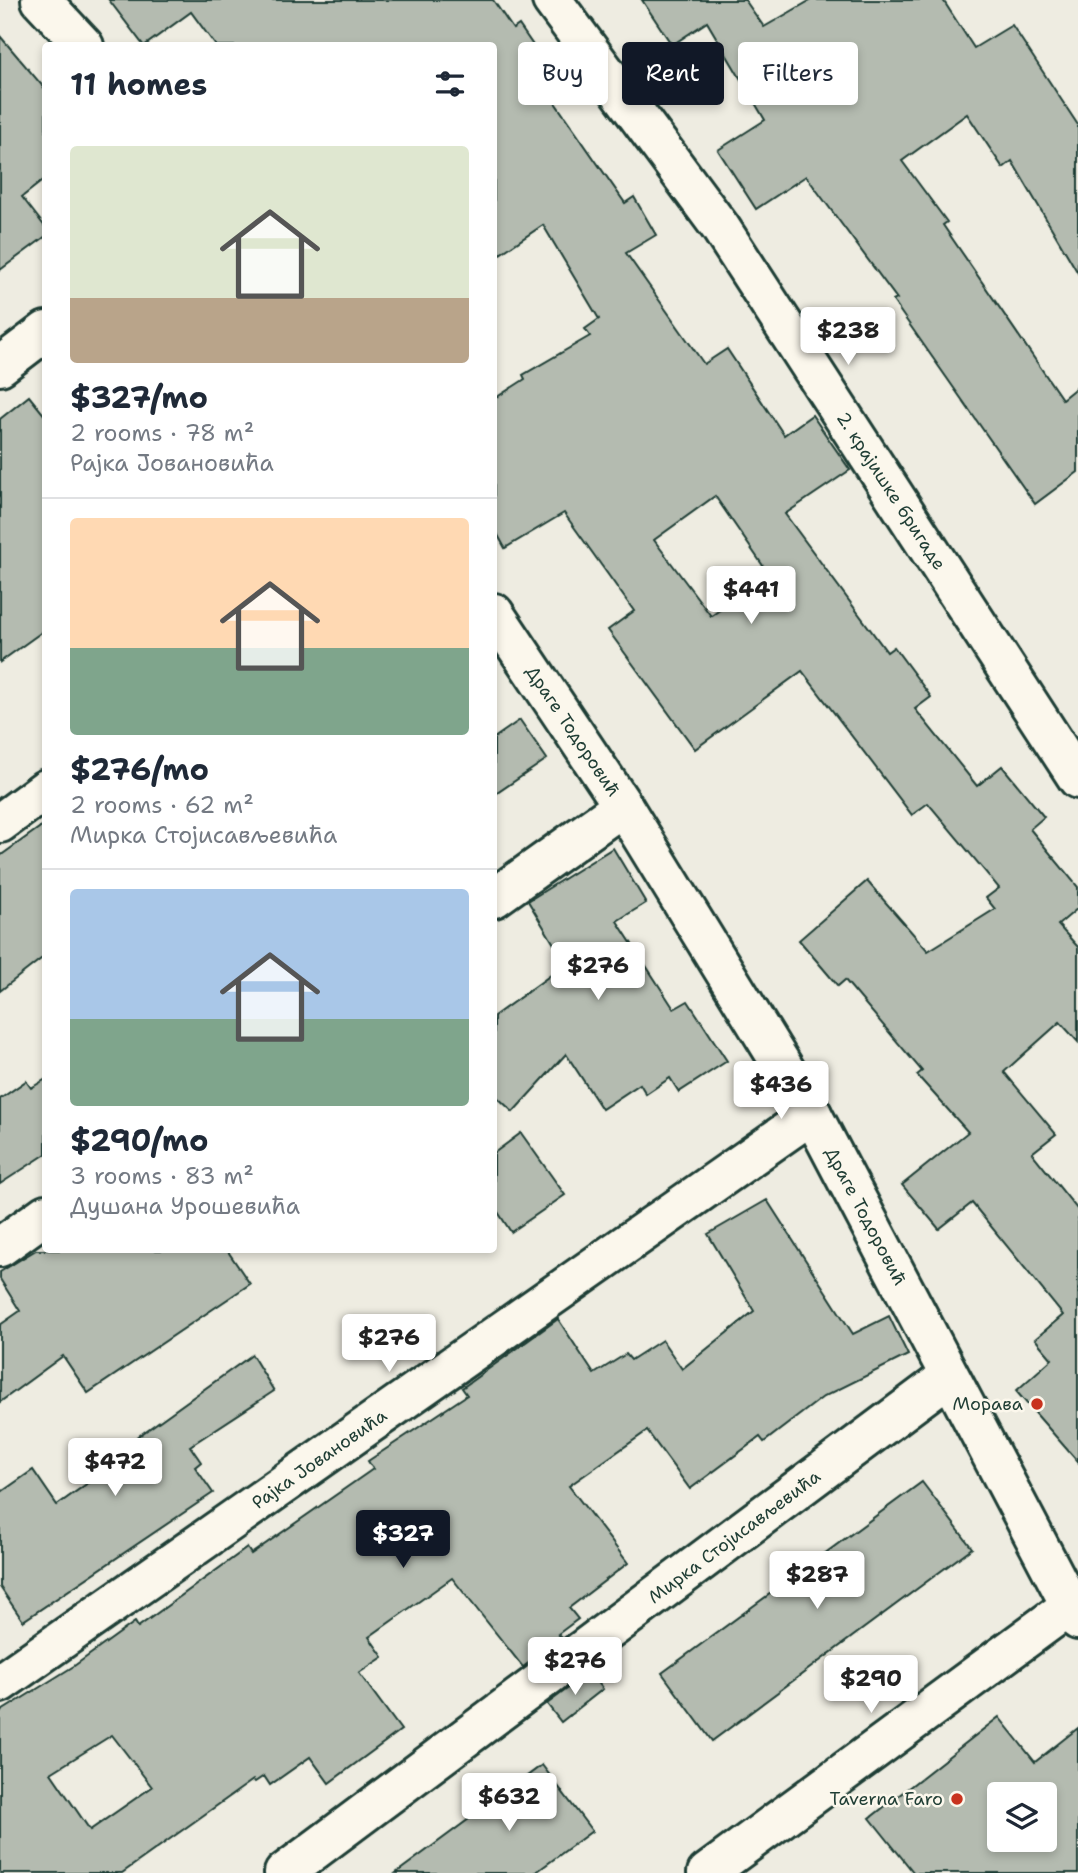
<!DOCTYPE html>
<html lang="en">
<head>
<meta charset="utf-8">
<style>
	body { margin:0; font-family:"Shantell Sans",sans-serif; background:#f2f2f3; color:#1f2937; height:100vh; display:flex; flex-direction:column; font-size:26px; white-space:nowrap }
	* { box-sizing:border-box; margin:0 }
	p { font-size:23px; color:#747a83 }
	.icon { flex:none; width:38px; height:38px; fill:none; stroke:currentColor; stroke-width:2; stroke-linecap:round; stroke-linejoin:round }
	.map { position:relative; flex:1; overflow:hidden }
	.sheet { position:absolute; left:42px; top:42px; width:455px; height:1211px; display:flex; flex-direction:column; background:#fff; border-radius:7px; box-shadow:0 4px 10px #0003 }
	.sheet>* { flex:none }
	.top-card { position:absolute; left:518px; top:42px; width:455px; height:63px; display:flex; gap:14px }
	.controls { position:absolute; left:987px; top:1782px; display:grid; gap:14px }
	.controls a { display:grid; place-items:center; width:70px; height:70px; border-radius:7px; background:#fff; box-shadow:0 4px 10px #0003; font-size:35px }
	.price { position:absolute; translate:-50% -60px; padding:0 16px; border-radius:7px; background:#fff; color:#222; font-size:23px; line-height:46px; filter:drop-shadow(0 2px 4px #0008) }
	.price::after { content:''; position:absolute; left:50%; top:42px; width:21px; height:16px; margin-left:-10px; background:inherit; clip-path:polygon(0 0,100% 0,50% 100%) }
	.price.active { background:#111827; color:#fff }
	ul { padding:0; list-style:none }
	li { display:grid; align-content:center; gap:14px; height:371px; padding:0 28px }
	li+li { border-top:2px solid #e0e1e3 }
	li span { display:grid; place-items:center; height:217px; border-radius:7px; color:#555 }
	li>.icon { margin-inline-start:auto }
	span .icon { width:126px; height:126px; fill:#fffc; stroke-width:1 }
	li b { font-size:30px }
	h2 { display:flex; justify-content:space-between; align-items:center; height:84px; padding:0 28px; font-size:30px }
	.tag { padding:0 24px; border-radius:7px; background:#fff; box-shadow:0 4px 10px #0003; font-size:24px; line-height:63px }
	.tag.active { background:#111827; color:#fff }
	.map>svg:first-child { display:block }
</style>
</head>
<body>
<div class="map">
<svg width="1078" height="1873" viewBox="0 0 1078 1873">
	<rect width="100%" height="100%" fill="#eeece1"/>
	<filter id="ink" filterUnits="userSpaceOnUse"><feTurbulence type="fractalNoise" baseFrequency=".0143" numOctaves="2"/><feDisplacementMap in="SourceGraphic" scale="14" xChannelSelector="R" yChannelSelector="G"/><feConvolveMatrix kernelMatrix="1 2 1 2 8 2 1 2 1" color-interpolation-filters="sRGB"/></filter>
	<g filter="url(#ink)">
		<!-- building -->
		<g fill="#b4bbb0" stroke="#1f3d34" stroke-width="2" fill-rule="evenodd">
			<path d="M109 0H493L513 29 519 25 552 73 540 81 625 203 634 197 656 235 626 253 704 364 727 349 784 435 812 415 850 470 785 514 887 652 894 647 931 697 915 709 977 786 1002 766 1044 817 1030 829 1078 887V908L1058 925 1078 947V1042L1060 1022 1004 1072 1056 1134 1032 1153 1078 1210V1462L1016 1391 1052 1359 1035 1339 1063 1315 972 1203 939 1229 902 1185 968 1132 917 1075 922 1071 845 980 838 986 799 940 867 881 928 951 995 909 986 898 999 888 928 803 912 815 802 671 695 749 608 630 634 611 564 513 505 548 494 528V399L525 379 523 375 590 336 585 329 599 319 543 225 494 258V46H216L191 12 144 46ZM715 496 770 576 711 616 654 540Z"/>
			<polygon points="642,0 745,0 764,27 811,0 943,0 974,48 1012,25 1078,125 1078,273 1012,161 1003,168 967,114 902,161 947,222 943,225 1062,399 1078,386 1078,472 1035,504 893,301 897,299 806,176 756,209 718,150 765,120 707,22 672,45"/>
			<polygon points="0,36 46,90 46,178 22,197 46,228 46,236 0,270"/>
			<polygon points="29,396 46,417 46,629 0,662 0,419"/>
			<polygon points="520,720 547,759 494,795 494,738"/>
			<polygon points="46,823 46,955 0,991 0,856"/>
			<polygon points="613,848 646,903 617,921 674,1009 688,1001 727,1061 679,1092 670,1078 646,1094 640,1084 602,1109 566,1054 513,1112 494,1094 494,1016 566,964 528,901"/>
			<polygon points="46,1079 46,1154 0,1184 0,1099 26,1081 31,1088"/>
			<polygon points="521,1133 565,1195 511,1232 494,1206 494,1153"/>
			<path d="M767 1200 853 1334 889 1316 908 1355 823 1397 764 1442 760 1437 690 1489 647 1431 569 1486 628 1563 569 1608 578 1619 558 1634 562 1638 523 1667 452 1578 369 1637 383 1657 359 1673 401 1730 329 1783 310 1757 270 1785 264 1776 255 1782 253 1780 122 1873H0V1712L74 1666 135 1622 138 1627 247 1548 251 1554 373 1469 368 1461 467 1395 462 1388 558 1319 594 1374 626 1354 631 1360 662 1340 682 1369 754 1311 708 1234ZM112 1735 152 1787 90 1830 51 1773Z"/>
			<polygon points="36,1250 227,1250 250,1284 88,1393 63,1356 0,1402 0,1325 20,1311 0,1279 0,1272"/>
			<polygon points="252,1355 274,1391 190,1446 201,1462 195,1467 213,1493 23,1621 0,1587 0,1493 33,1470 57,1505 113,1465 108,1458"/>
			<polygon points="922,1482 972,1548 712,1741 662,1673"/>
			<polygon points="590,1672 603,1689 561,1722 547,1704"/>
			<path d="M999 1717 1035 1762 1078 1728V1873H914L870 1818ZM999 1794H1045V1839H999Z"/>
			<polygon points="542,1765 592,1831 535,1873 396,1873"/>
		</g>
		<g fill="none" stroke-linecap="round" stroke-linejoin="round">
			<defs>
				<g id="street">
					<polyline points="41,0 84,46"/>
					<path id="s1" d="M552 0 720 227 1078 779"/>
					<polyline points="0,366 46,331"/>
					<path id="s2" d="M494 613 623 806 812 1114 1078 1620"/>
					<polyline points="0,823 46,789"/>
					<polyline points="494,898 623,806"/>
					<polyline points="0,1247 46,1214"/>
					<path id="s3" d="M0 1683 812 1114"/>
					<path id="s4" d="M284 1873 948 1377"/>
					<polyline points="707,1873 1070,1606"/>
				</g>
			</defs>
			<!-- street casing -->
			<use href="#street" stroke="#1f3d34" stroke-width="44"/>
			<!-- street -->
			<use href="#street" stroke="#fbf7ec" stroke-width="38"/>
		</g>
	</g>
	<!-- markers -->
	<g fill="#c8321e" stroke="#fbf7ec" stroke-width="2.5">
		<circle cx="1037" cy="1404" r="7"/>
		<circle cx="957" cy="1799" r="7"/>
	</g>
	<g text-anchor="middle" dominant-baseline="central" stroke-width="5" stroke-linejoin="round" paint-order="stroke">
		<!-- street labels -->
		<g font-size="18" fill="#1f3d34" stroke="#fbf7ec">
			<text stroke="none"><textPath href="#s1" startOffset="597">2. крајишке бригаде</textPath></text>
			<text stroke="none"><textPath href="#s2" startOffset="142">Драге Тодоровић</textPath></text>
			<text stroke="none"><textPath href="#s2" startOffset="709">Драге Тодоровић</textPath></text>
			<text stroke="none"><textPath href="#s3" startOffset="390">Рајка Јовановића</textPath></text>
			<text stroke="none"><textPath href="#s4" startOffset="562">Мирка Стојисављевића</textPath></text>
		</g>
		<!-- poi labels -->
		<g font-size="18" fill="#1f3d34" stroke="#fbf7ec" text-anchor="end">
			<text x="1023" y="1404">Морава</text>
			<text x="943" y="1799">Taverna Faro</text>
		</g>
	</g>
</svg>
<div class="controls">
<a><svg class="icon" aria-label="layers" viewBox="0 0 24 24"><path d="M12 4l9 5-9 5-9-5zM3 14l9 5 9-5"/></svg></a>
</div>
<b class="price" style="left:848px;top:367px">$238</b>
<b class="price" style="left:751px;top:626px">$441</b>
<b class="price" style="left:598px;top:1002px">$276</b>
<b class="price" style="left:781px;top:1121px">$436</b>
<b class="price" style="left:389px;top:1374px">$276</b>
<b class="price" style="left:115px;top:1498px">$472</b>
<b class="price active" style="left:403px;top:1570px">$327</b>
<b class="price" style="left:817px;top:1611px">$287</b>
<b class="price" style="left:575px;top:1697px">$276</b>
<b class="price" style="left:871px;top:1715px">$290</b>
<b class="price" style="left:509px;top:1833px">$632</b>
<div class="top-card">
<a class="tag">Buy</a>
<a class="tag active">Rent</a>
<a class="tag">Filters</a>
</div>
<section class="sheet">
<h2>11 homes<svg class="icon" aria-label="filters" viewBox="0 0 24 24"><path d="M4 7h16M4 17h16"/><circle cx="9" cy="7" r="2"/><circle cx="15" cy="17" r="2"/></svg></h2>
<ul>
<li><span style="background:linear-gradient(#dfe7d0 70%,#b9a48a 0)"><svg class="icon" aria-label="home" viewBox="0 0 24 24"><path d="M3 11l9-7 9 7M6 9v11h12V9"/></svg></span><div><b>$327/mo</b><p>2 rooms · 78 m²</p><p>Рајка Јовановића</p></div></li>
<li><span style="background:linear-gradient(#ffd9b3 60%,#7fa58c 0)"><svg class="icon" aria-label="home" viewBox="0 0 24 24"><path d="M3 11l9-7 9 7M6 9v11h12V9"/></svg></span><div><b>$276/mo</b><p>2 rooms · 62 m²</p><p>Мирка Стојисављевића</p></div></li>
<li><span style="background:linear-gradient(#a9c7e8 60%,#7fa58c 0)"><svg class="icon" aria-label="home" viewBox="0 0 24 24"><path d="M3 11l9-7 9 7M6 9v11h12V9"/></svg></span><div><b>$290/mo</b><p>3 rooms · 83 m²</p><p>Душана Урошевића</p></div></li>
</ul>
</section>
</div>
</body>
</html>
